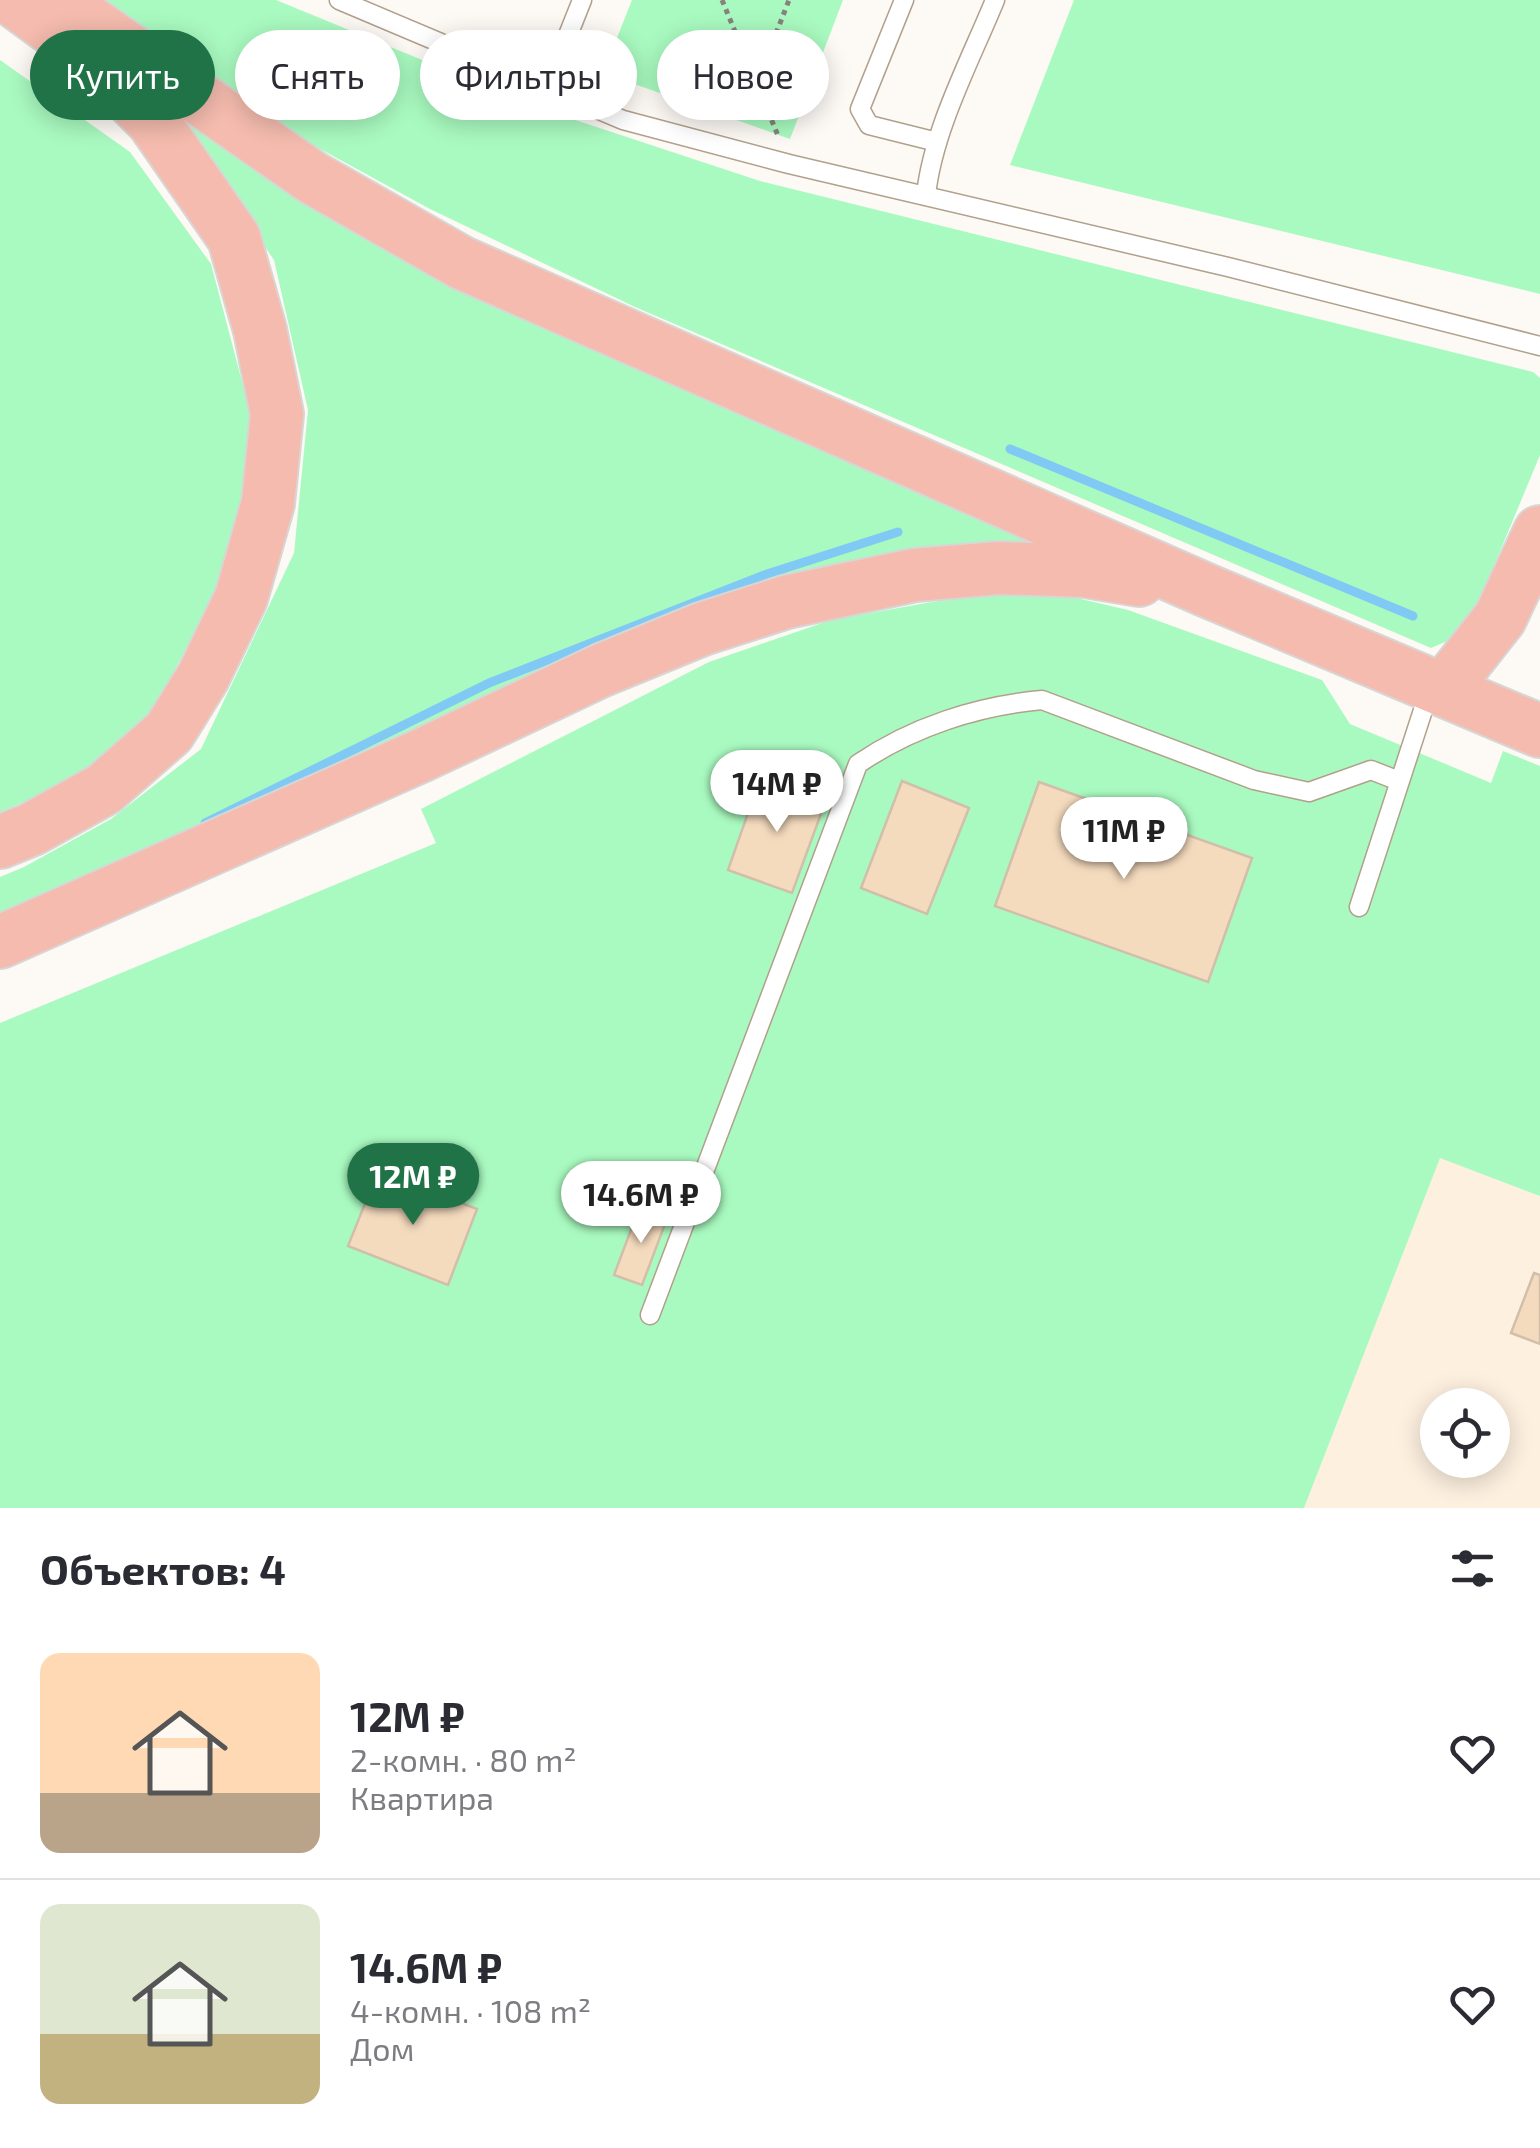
<!DOCTYPE html>
<html lang="ru">
<head>
<meta charset="utf-8">
<style>
	body { margin:0; font-family:"Exo 2",sans-serif; background:#f7f7f7; color:#2b2b33; height:100vh; display:flex; flex-direction:column; font-size:38px; white-space:nowrap }
	* { box-sizing:border-box; margin:0 }
	p { font-size:32px; color:#7c7c81 }
	.icon { flex:none; width:55px; height:55px; fill:none; stroke:currentColor; stroke-width:2; stroke-linecap:round; stroke-linejoin:round }
	.map { position:relative; height:1508px; overflow:hidden }
	.panel { display:flex; flex-direction:column; background:#fff; flex:1 }
	.panel>* { flex:none }
	.banner { position:absolute; left:30px; top:30px; width:1000px; height:90px; display:flex; gap:20px }
	.controls { position:absolute; left:1420px; top:1388px; display:grid; gap:20px }
	.controls a { display:grid; place-items:center; width:90px; height:90px; border-radius:50%; background:#fff; box-shadow:0 5px 25px #0003; font-size:50px }
	.price { position:absolute; translate:-50% -85px; padding:0 22px; border-radius:35px; background:#fff; color:#222; font-size:32px; line-height:65px; filter:drop-shadow(0 2px 5px #0008) }
	.price::after { content:''; position:absolute; left:50%; top:60px; width:30px; height:22px; margin-left:-15px; background:inherit; clip-path:polygon(0 0,100% 0,50% 100%) }
	.price.on { background:#1f7346; color:#fff }
	ul { padding:0; list-style:none }
	li { display:flex; align-items:center; gap:30px; height:250px; padding:0 40px }
	li+li { border-top:2px solid #e1e1e2 }
	li span { display:grid; place-items:center; flex:none; width:280px; height:200px; border-radius:20px; color:#555 }
	li>.icon { margin-inline-start:auto }
	span .icon { width:120px; height:120px; fill:#fffc; stroke-width:1 }
	li b { font-size:42px }
	h2 { display:flex; justify-content:space-between; align-items:center; height:120px; padding:0 40px; font-size:42px }
	.pill { padding:0 35px; border-radius:45px; background:#fff; box-shadow:0 5px 25px #0003; font-size:35px; line-height:90px }
	.pill.on { background:#1f7346; color:#fff }
	.map>svg:first-child { display:block }
</style>
</head>
<body>
<div class="map">
<svg width="1540" height="1508" viewBox="0 0 1540 1508">
	<rect width="100%" height="100%" fill="#fdf9f5"/>
	<!-- built -->
	<path fill="#fdf0df" fill-rule="evenodd" d="M1440 1157 1540 1196V1508H1304ZM1438 1405H1492V1460H1438Z"/>
	<!-- green -->
	<g fill="#a9fac0">
		<polygon points="87,0 276,0 539,108 760,181 1533,372 1540,378 1540,455 1466,633 1431,648 635,307 430,209 227,98"/>
		<polygon points="632,0 843,0 790,139 603,73"/>
		<polygon points="1074,0 1540,0 1540,294 1010,165"/>
		<polygon points="0,60 130,152 211,264 254,427 235,555 147,723 70,782 0,812"/>
		<polygon points="187,113 1037,542 928,558 0,929 0,877 24,867 111,819 201,749 294,553 308,410 274,260 181,124"/>
		<polygon points="1038,589 1128,610 1322,680 1350,724 1491,783 1503,751 1540,766 1540,1196 1440,1158 1304,1508 0,1508 0,1023 436,843 421,809 709,662 831,620 932,602"/>
	</g>
	<g fill="none" stroke-linecap="round" stroke-linejoin="round">
		<!-- stream -->
		<g stroke="#80c9f4" stroke-width="9">
			<polyline points="1010,449 1413,616"/>
			<polyline points="205,823 489,683 767,574 898,532"/>
		</g>
	</g>
	<!-- building -->
	<g fill="#f5dbbe" stroke="#d1beab" stroke-width="2.5">
		<polygon points="761,776 826,800 792,893 728,870"/>
		<polygon points="902,781 969,808 927,914 861,888"/>
		<polygon points="1039,782 1252,858 1208,982 995,906"/>
		<polygon points="378,1171 477,1209 448,1285 348,1246"/>
		<polygon points="640,1206 668,1216 642,1285 614,1275"/>
		<polygon points="1534,1273 1540,1275 1540,1344 1511,1333"/>
	</g>
	<g fill="none" stroke-linecap="round" stroke-linejoin="round">
		<defs>
			<g id="lane">
				<polyline points="339,0 623,120 789,164 1228,267 1540,346"/>
				<polyline points="904,0 860,109 869,125 937,142"/>
				<polyline points="547,88 582,0"/>
				<path d="M926 195C933 130 970 61 995 0"/>
				<polyline points="1359,907 1425,704"/>
				<path d="M650 1315 858 764C912 727 977 706 1042 700L1254 780 1309 792 1371 770 1399 781"/>
			</g>
			<g id="primary">
				<polyline points="58,0 313,178 462,263 1208,591 1540,731"/>
				<polyline points="1444,689 1500,618 1540,532"/>
				<polyline points="0,842 32,829 104,789 169,732 203,677 241,598 268,503 277,414 260,330 234,238 153,121 84,52 13,0"/>
				<polyline points="0,942 418,757 602,670 702,629 786,602 915,575 999,568 1085,571 1139,580"/>
			</g>
		</defs>
		<!-- lane casing -->
		<use href="#lane" stroke="#b1a08c" stroke-width="21"/>
		<!-- primary casing -->
		<use href="#primary" stroke="#d8d6d5" stroke-width="56"/>
		<!-- path -->
		<g stroke="#87827c" stroke-width="5" stroke-dasharray="5 5" stroke-linecap="butt">
			<polyline points="722,0 779,138"/>
			<polyline points="758,80 789,0"/>
		</g>
		<!-- lane -->
		<use href="#lane" stroke="#fff" stroke-width="18"/>
		<!-- primary -->
		<use href="#primary" stroke="#f4bbae" stroke-width="52"/>
	</g>
</svg>
<div class="controls">
<a><svg class="icon" aria-label="locate" viewBox="0 0 24 24"><circle cx="12" cy="12" r="6"/><path d="M12 2v4M12 18v4M2 12h4M18 12h4"/></svg></a>
</div>
<b class="price" style="left:777px;top:835px">14M ₽</b>
<b class="price" style="left:1124px;top:882px">11M ₽</b>
<b class="price on" style="left:413px;top:1228px">12M ₽</b>
<b class="price" style="left:641px;top:1246px">14.6M ₽</b>
<div class="banner">
<a class="pill on">Купить</a>
<a class="pill">Снять</a>
<a class="pill">Фильтры</a>
<a class="pill">Новое</a>
</div>
</div>
<section class="panel">
<h2>Объектов: 4<svg class="icon" aria-label="filters" viewBox="0 0 24 24"><path d="M4 7h16M4 17h16"/><circle cx="9" cy="7" r="2"/><circle cx="15" cy="17" r="2"/></svg></h2>
<ul>
<li><span style="background:linear-gradient(#ffd9b3 70%,#b9a48a 0)"><svg class="icon" aria-label="home" viewBox="0 0 24 24"><path d="M3 11l9-7 9 7M6 9v11h12V9"/></svg></span><div><b>12M ₽</b><p>2-комн. · 80 m²</p><p>Квартира</p></div><svg class="icon" aria-label="heart" viewBox="0 0 24 24"><path d="M12 20l-8-8c-3-5 5-10 8-4 3-6 11-1 8 4z"/></svg></li>
<li><span style="background:linear-gradient(#dfe7d0 65%,#c2b280 0)"><svg class="icon" aria-label="home" viewBox="0 0 24 24"><path d="M3 11l9-7 9 7M6 9v11h12V9"/></svg></span><div><b>14.6M ₽</b><p>4-комн. · 108 m²</p><p>Дом</p></div><svg class="icon" aria-label="heart" viewBox="0 0 24 24"><path d="M12 20l-8-8c-3-5 5-10 8-4 3-6 11-1 8 4z"/></svg></li>
</ul>
</section>
</body>
</html>
